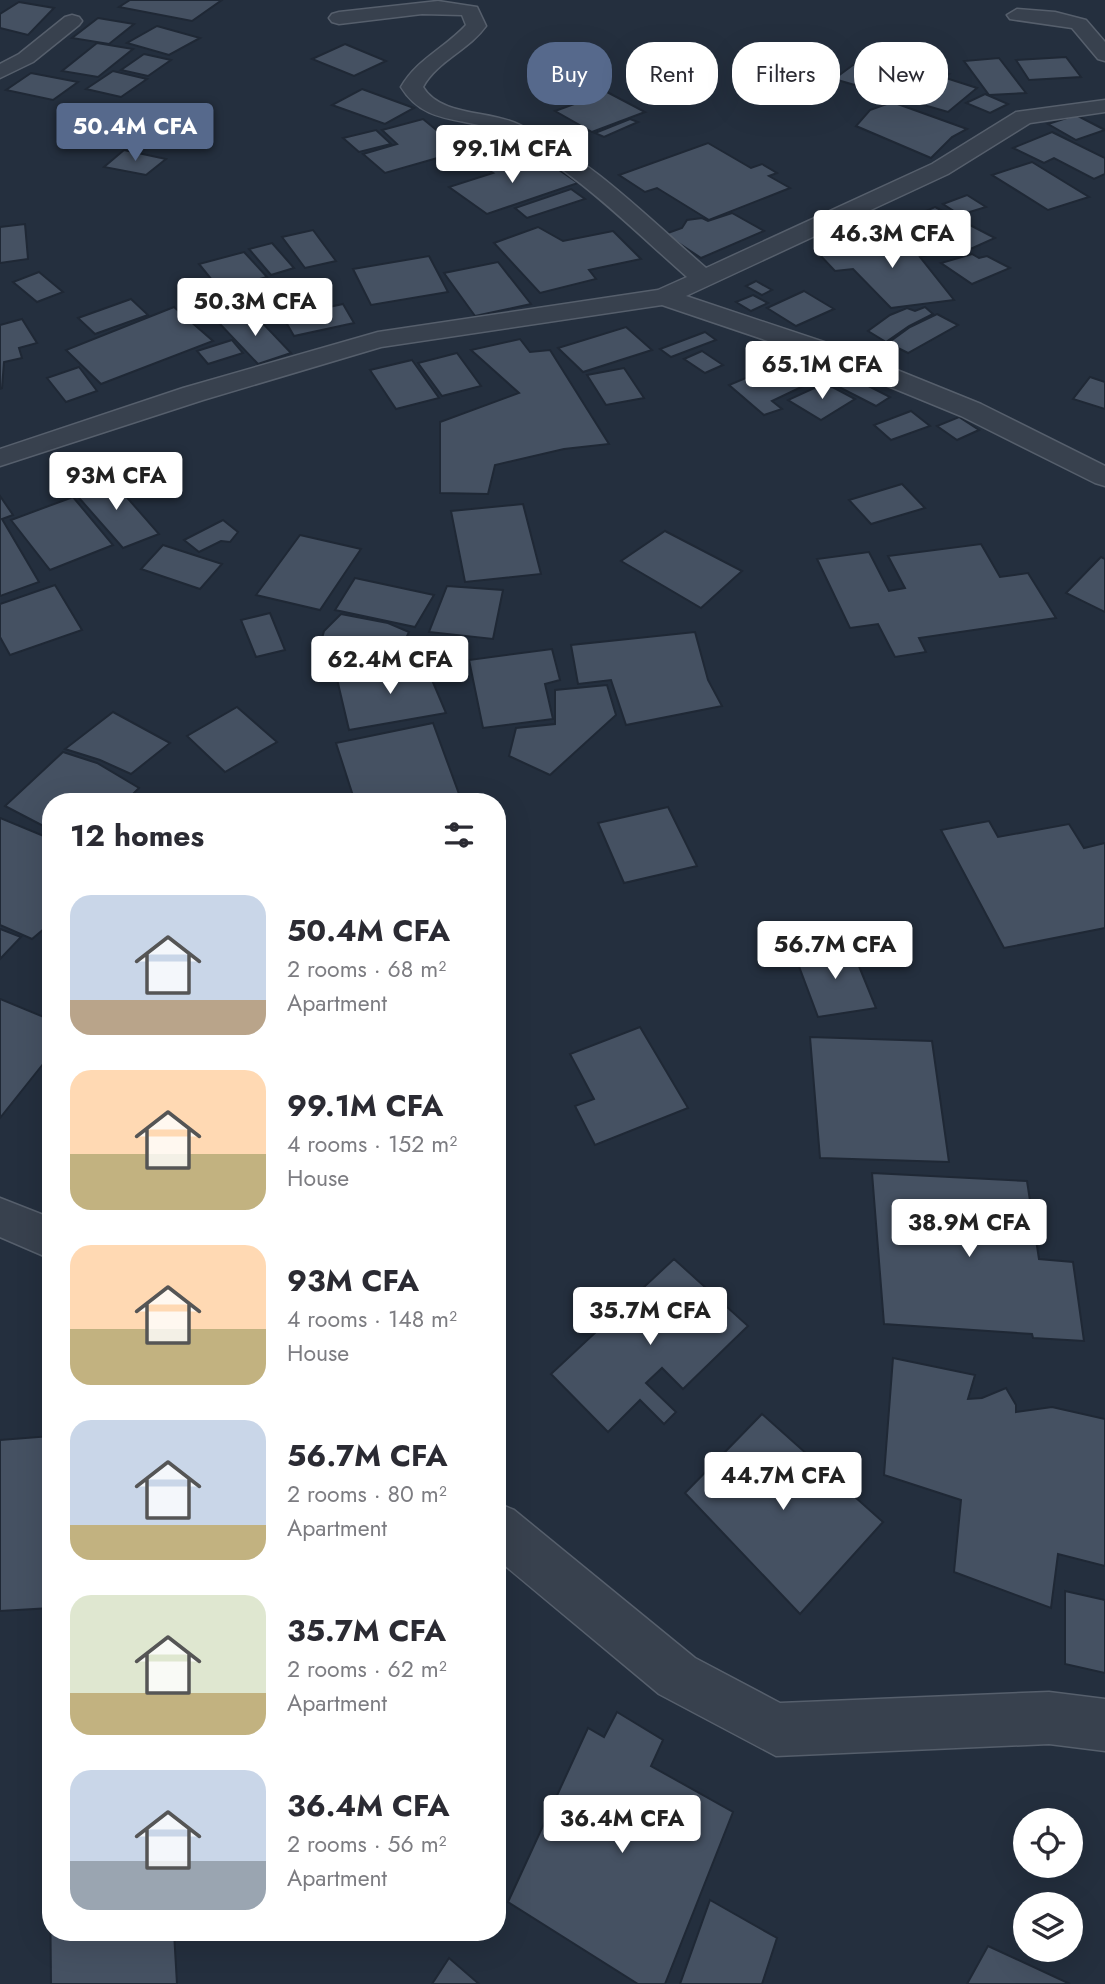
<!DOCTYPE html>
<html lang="en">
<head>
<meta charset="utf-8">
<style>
	body { margin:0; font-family:Jost,sans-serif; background:#f7f7f7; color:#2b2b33; height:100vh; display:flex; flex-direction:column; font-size:26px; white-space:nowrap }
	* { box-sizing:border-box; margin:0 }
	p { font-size:23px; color:#7c7c81 }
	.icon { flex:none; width:38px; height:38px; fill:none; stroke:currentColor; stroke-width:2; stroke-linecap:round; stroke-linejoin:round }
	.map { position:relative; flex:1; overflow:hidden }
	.drawer { position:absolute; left:42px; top:793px; width:464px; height:1148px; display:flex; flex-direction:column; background:#fff; border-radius:28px; box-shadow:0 7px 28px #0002 }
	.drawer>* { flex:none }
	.top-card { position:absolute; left:527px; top:42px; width:472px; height:63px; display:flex; gap:14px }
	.fabs { position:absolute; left:1013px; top:1808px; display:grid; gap:14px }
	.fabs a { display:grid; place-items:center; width:70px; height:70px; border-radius:50%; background:#fff; box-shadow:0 7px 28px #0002; font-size:35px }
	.price { position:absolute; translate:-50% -60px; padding:0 16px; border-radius:7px; background:#fff; color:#222; font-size:23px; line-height:46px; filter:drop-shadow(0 2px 4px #0008) }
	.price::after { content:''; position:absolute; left:50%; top:42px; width:21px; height:16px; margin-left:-10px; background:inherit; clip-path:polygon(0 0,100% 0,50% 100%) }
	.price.active { background:#56698c; color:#fff }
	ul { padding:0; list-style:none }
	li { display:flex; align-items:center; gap:21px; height:175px; padding:0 28px }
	li span { display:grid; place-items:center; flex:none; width:196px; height:140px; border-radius:21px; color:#555 }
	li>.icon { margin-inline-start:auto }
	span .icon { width:84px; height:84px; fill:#fffc; stroke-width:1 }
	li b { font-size:30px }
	h2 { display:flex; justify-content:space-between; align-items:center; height:84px; padding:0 28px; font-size:30px }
	.chip { padding:0 24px; border-radius:28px; background:#fff; box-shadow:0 7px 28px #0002; font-size:24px; line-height:63px }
	.chip.active { background:#56698c; color:#fff }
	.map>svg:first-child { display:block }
</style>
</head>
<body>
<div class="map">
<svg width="1105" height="1984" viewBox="0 0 1105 1984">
	<rect width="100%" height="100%" fill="#242f3e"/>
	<!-- building -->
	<g fill="#455162" stroke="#1f2835" stroke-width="2">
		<polygon points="130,0 222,0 192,21 119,7"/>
		<polygon points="19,2 54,8 28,35 0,28 0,14"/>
		<polygon points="98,18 134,24 109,44 72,38"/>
		<polygon points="157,26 200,38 169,55 127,43"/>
		<polygon points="97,43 133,49 98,77 62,71"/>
		<polygon points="345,44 386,61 354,76 312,59"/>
		<polygon points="905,51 938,63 917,74 884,62"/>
		<polygon points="144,54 171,60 148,76 121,70"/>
		<polygon points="1066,57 1081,77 1029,80 1016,60"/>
		<polygon points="999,58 1026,93 989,95 964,61"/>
		<polygon points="881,62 918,75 940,81 946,78 977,88 948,112 834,79 853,65"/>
		<polygon points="934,69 949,74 940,79 925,74"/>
		<polygon points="113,71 147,79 121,97 86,89"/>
		<polygon points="31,73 78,82 53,100 6,90"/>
		<polygon points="362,89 414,108 385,124 332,105"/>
		<polygon points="607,92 645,112 592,132 555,111"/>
		<polygon points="985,94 1008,104 990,113 966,103"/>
		<polygon points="892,102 967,129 952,137 931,158 856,126 870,110"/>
		<polygon points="1076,115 1105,130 1076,140 1048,124"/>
		<polygon points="423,119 462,151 385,173 363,154 397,144 382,130"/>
		<polygon points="630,119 638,122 604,137 595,133"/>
		<polygon points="376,130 391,144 359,152 343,138"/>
		<polygon points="1052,132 1105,158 1105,174 1094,179 1054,158 1044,163 1013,148"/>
		<polygon points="708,143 751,168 762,164 777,173 769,176 790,188 709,220 657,188 645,192 619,175"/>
		<polygon points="124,150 166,159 146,175 104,167"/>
		<polygon points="507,161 519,169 546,161 578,183 487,214 449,187 493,173 485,168"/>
		<polygon points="1032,162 1089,197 1048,210 992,175"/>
		<polygon points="571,189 585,199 527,218 515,208"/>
		<polygon points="967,195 986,207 960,215 943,204"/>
		<polygon points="935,207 995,238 957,255 898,223"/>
		<polygon points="732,213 764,231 701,258 665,234 682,228 687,220 702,218 708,221"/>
		<polygon points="25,224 28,259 0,263 0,227"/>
		<polygon points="538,227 563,241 613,231 641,259 589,270 596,279 540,293 494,243"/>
		<polygon points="313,230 336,261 305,268 282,237"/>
		<polygon points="902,232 927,255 920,257 954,300 891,308 853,269 835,271 819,254 869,243 862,236"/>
		<polygon points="272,243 294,268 271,275 249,249"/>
		<polygon points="244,252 267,277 220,290 199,264"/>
		<polygon points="972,254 979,258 987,256 1010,268 972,284 941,263"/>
		<polygon points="429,256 448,292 371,305 353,269"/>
		<polygon points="498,262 531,304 475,316 444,273"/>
		<polygon points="39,272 63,292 37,302 13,282"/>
		<polygon points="756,281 772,290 762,295 746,286"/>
		<polygon points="804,291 834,309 796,326 767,308"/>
		<polygon points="753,295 768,303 751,311 736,302"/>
		<polygon points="131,299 148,315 95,334 78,318"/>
		<polygon points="343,304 354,323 294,336 283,317"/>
		<polygon points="174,307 213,341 101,384 66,350"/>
		<polygon points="925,307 933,314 909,326 886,342 868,331 890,315 907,308 915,311"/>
		<polygon points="252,312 291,353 258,364 219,323"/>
		<polygon points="937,314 958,325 908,353 888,343 910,327"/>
		<polygon points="22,319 37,343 19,348 22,358 4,362 2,388 0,389 0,325"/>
		<polygon points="626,327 652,350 583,372 558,348"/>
		<polygon points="705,332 716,340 671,357 660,349"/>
		<polygon points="520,339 530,352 550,350 609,444 564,449 495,465 488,494 440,493 440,422 519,393 471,350"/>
		<polygon points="232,340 243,353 208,364 197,351"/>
		<polygon points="702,351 723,365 705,373 684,359"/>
		<polygon points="457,353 481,386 442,396 418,363"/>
		<polygon points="806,353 837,370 772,401 782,409 764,415 729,385"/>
		<polygon points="412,360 439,398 396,409 370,370"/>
		<polygon points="79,367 97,391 66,402 47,378"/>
		<polygon points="624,368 644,398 606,405 587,375"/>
		<polygon points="845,374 890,397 876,406 831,383"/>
		<polygon points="1090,377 1105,382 1105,409 1073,399"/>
		<polygon points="825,383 855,399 821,420 788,400"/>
		<polygon points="911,411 930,426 891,440 874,425"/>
		<polygon points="959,417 979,430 957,440 937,426"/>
		<polygon points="109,477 159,534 123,548 73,491"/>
		<polygon points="902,484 925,508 871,524 849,500"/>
		<polygon points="0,496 13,515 2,519 39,582 0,596"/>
		<polygon points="73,497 113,545 50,570 11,520"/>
		<polygon points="523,504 541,574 465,582 451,511"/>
		<polygon points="223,520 238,532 230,542 221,541 199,552 184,540"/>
		<polygon points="665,531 742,571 701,608 621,561"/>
		<polygon points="300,535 361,549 320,610 256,595"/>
		<polygon points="981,544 1000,577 1028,573 1056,618 919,638 926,652 895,657 878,624 850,628 817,559 869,552 889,591 905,588 888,556"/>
		<polygon points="163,545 222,564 200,589 141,569"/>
		<polygon points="1101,557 1105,559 1105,612 1066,593"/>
		<polygon points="355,578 434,595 415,627 335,610"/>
		<polygon points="55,585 82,630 10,655 0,637 0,604"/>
		<polygon points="447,586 503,590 493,639 429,632"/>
		<polygon points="270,613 285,650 256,657 241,620"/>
		<polygon points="341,614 388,623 409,632 400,651 318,653 324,631"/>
		<polygon points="695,632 708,680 722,706 626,725 611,680 578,684 571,645"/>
		<polygon points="552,649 560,680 545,684 553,719 483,728 469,660"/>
		<polygon points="424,661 446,713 349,730 337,679"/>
		<polygon points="607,685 616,715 550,775 509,756 516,728 555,724 555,690"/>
		<polygon points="237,707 277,742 225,772 187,736"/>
		<polygon points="113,712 170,743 131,774 100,760 65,749"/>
		<polygon points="433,723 459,794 424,802 355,802 336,743"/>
		<polygon points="63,752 97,763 139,788 125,802 51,802 51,830 5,806"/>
		<polygon points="668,807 697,866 624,883 598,823"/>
		<polygon points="0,818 51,839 51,923 32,939 0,925"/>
		<polygon points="989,821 998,837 1069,824 1084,848 1105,843 1105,928 1004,948 941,830"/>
		<polygon points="0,929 21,937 0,959"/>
		<polygon points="850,944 876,1008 818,1017 794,953"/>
		<polygon points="0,999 51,1020 51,1054 0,1118"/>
		<polygon points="640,1027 688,1108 595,1145 575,1106 594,1099 570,1054"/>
		<polygon points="810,1037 932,1041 949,1162 820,1158"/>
		<polygon points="872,1173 1027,1181 1039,1259 1073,1262 1084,1341 1033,1338 1032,1334 884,1324"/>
		<polygon points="674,1259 748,1326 683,1389 662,1368 646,1383 676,1412 664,1424 640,1400 608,1432 551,1374"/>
		<polygon points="893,1358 975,1375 968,1399 982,1398 1006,1388 1016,1405 1016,1412 1052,1407 1105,1419 1105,1566 1058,1554 1051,1608 954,1572 961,1500 884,1475"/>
		<polygon points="762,1414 883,1522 800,1614 685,1493"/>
		<polygon points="51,1436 51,1608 0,1611 0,1440"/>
		<polygon points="1065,1591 1105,1600 1105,1673 1065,1664"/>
		<polygon points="617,1712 663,1740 651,1766 733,1812 665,1984 638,1984 508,1902 588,1728 604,1737"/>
		<polygon points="50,1885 51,1932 174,1932 177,1984 51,1984"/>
		<polygon points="710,1900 777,1938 762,1984 680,1984"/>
		<polygon points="988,1946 1070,1984 967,1984"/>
		<polygon points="449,1958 479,1984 432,1984"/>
	</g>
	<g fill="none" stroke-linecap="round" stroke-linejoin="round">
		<defs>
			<g id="minor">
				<path d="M438 1 477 7 486 26C469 50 437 61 423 87 441 117 491 110 520 125 591 159 647 217 706 268L932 164 1016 112 1105 100V112L1030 123 948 174 686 296 845 349 981 404 1105 466V486L1095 483 961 416 827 361 662 305 381 347 203 400 0 466V449L183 388 378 332 658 290 687 277C629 226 574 169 505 134 468 115 426 128 401 87 417 59 445 48 466 25L462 15 422 14 339 24 332 22 329 18 332 14 339 12Z"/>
				<polygon points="1017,9 1055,12 1086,20 1105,42 1105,61 1098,59 1072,28 1010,19 1007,15"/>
				<polygon points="72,15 79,17 82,21 79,25 33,62 0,78 0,64 19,54 65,17"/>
				<polygon points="0,1198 51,1218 51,1259 0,1237"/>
				<polygon points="497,1503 514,1510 695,1658 780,1703 1049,1692 1105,1699 1105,1751 1049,1744 776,1756 659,1694 497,1559"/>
			</g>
		</defs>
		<!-- minor casing -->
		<use href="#minor" stroke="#565f6c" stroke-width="3"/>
		<!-- minor -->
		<use href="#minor" fill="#38414e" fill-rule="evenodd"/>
	</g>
</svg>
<div class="fabs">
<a><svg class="icon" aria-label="locate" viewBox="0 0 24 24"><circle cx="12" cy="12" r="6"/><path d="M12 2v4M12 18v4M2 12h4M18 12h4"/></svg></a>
<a><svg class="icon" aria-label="layers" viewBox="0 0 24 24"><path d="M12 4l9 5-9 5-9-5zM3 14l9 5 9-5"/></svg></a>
</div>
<b class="price active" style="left:135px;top:163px">50.4M CFA</b>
<b class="price" style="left:512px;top:185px">99.1M CFA</b>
<b class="price" style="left:892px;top:270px">46.3M CFA</b>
<b class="price" style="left:255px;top:338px">50.3M CFA</b>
<b class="price" style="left:822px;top:401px">65.1M CFA</b>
<b class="price" style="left:116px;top:512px">93M CFA</b>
<b class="price" style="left:390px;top:696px">62.4M CFA</b>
<b class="price" style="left:835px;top:981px">56.7M CFA</b>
<b class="price" style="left:969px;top:1259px">38.9M CFA</b>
<b class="price" style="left:650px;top:1347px">35.7M CFA</b>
<b class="price" style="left:783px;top:1512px">44.7M CFA</b>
<b class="price" style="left:622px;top:1855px">36.4M CFA</b>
<div class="top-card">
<a class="chip active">Buy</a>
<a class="chip">Rent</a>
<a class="chip">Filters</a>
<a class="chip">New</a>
</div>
<section class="drawer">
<h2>12 homes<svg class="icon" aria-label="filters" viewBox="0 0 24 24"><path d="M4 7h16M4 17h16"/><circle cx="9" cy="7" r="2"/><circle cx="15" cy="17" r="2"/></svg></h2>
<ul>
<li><span style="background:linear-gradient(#c9d6e8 75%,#b9a48a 0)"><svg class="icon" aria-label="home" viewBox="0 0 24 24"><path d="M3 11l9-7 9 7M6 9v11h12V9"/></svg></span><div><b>50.4M CFA</b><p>2 rooms · 68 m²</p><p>Apartment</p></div></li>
<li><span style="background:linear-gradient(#ffd9b3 60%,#c2b280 0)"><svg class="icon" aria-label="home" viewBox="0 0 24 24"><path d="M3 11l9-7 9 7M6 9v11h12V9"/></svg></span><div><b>99.1M CFA</b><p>4 rooms · 152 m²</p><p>House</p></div></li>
<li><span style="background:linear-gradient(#ffd9b3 60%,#c2b280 0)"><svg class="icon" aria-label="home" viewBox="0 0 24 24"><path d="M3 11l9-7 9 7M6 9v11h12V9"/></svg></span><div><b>93M CFA</b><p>4 rooms · 148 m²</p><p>House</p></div></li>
<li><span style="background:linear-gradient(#c9d6e8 75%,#c2b280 0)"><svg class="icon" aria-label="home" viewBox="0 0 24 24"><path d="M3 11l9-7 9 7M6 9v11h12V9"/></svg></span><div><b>56.7M CFA</b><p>2 rooms · 80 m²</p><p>Apartment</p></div></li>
<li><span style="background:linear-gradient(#dfe7d0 70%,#c2b280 0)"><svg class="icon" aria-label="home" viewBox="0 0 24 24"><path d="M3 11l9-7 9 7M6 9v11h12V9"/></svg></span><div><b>35.7M CFA</b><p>2 rooms · 62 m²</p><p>Apartment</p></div></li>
<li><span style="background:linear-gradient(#c9d6e8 65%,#9aa5b1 0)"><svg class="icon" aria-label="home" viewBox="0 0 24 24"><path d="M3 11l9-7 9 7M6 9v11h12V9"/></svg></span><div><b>36.4M CFA</b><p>2 rooms · 56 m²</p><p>Apartment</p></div></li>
</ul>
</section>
</div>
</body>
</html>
